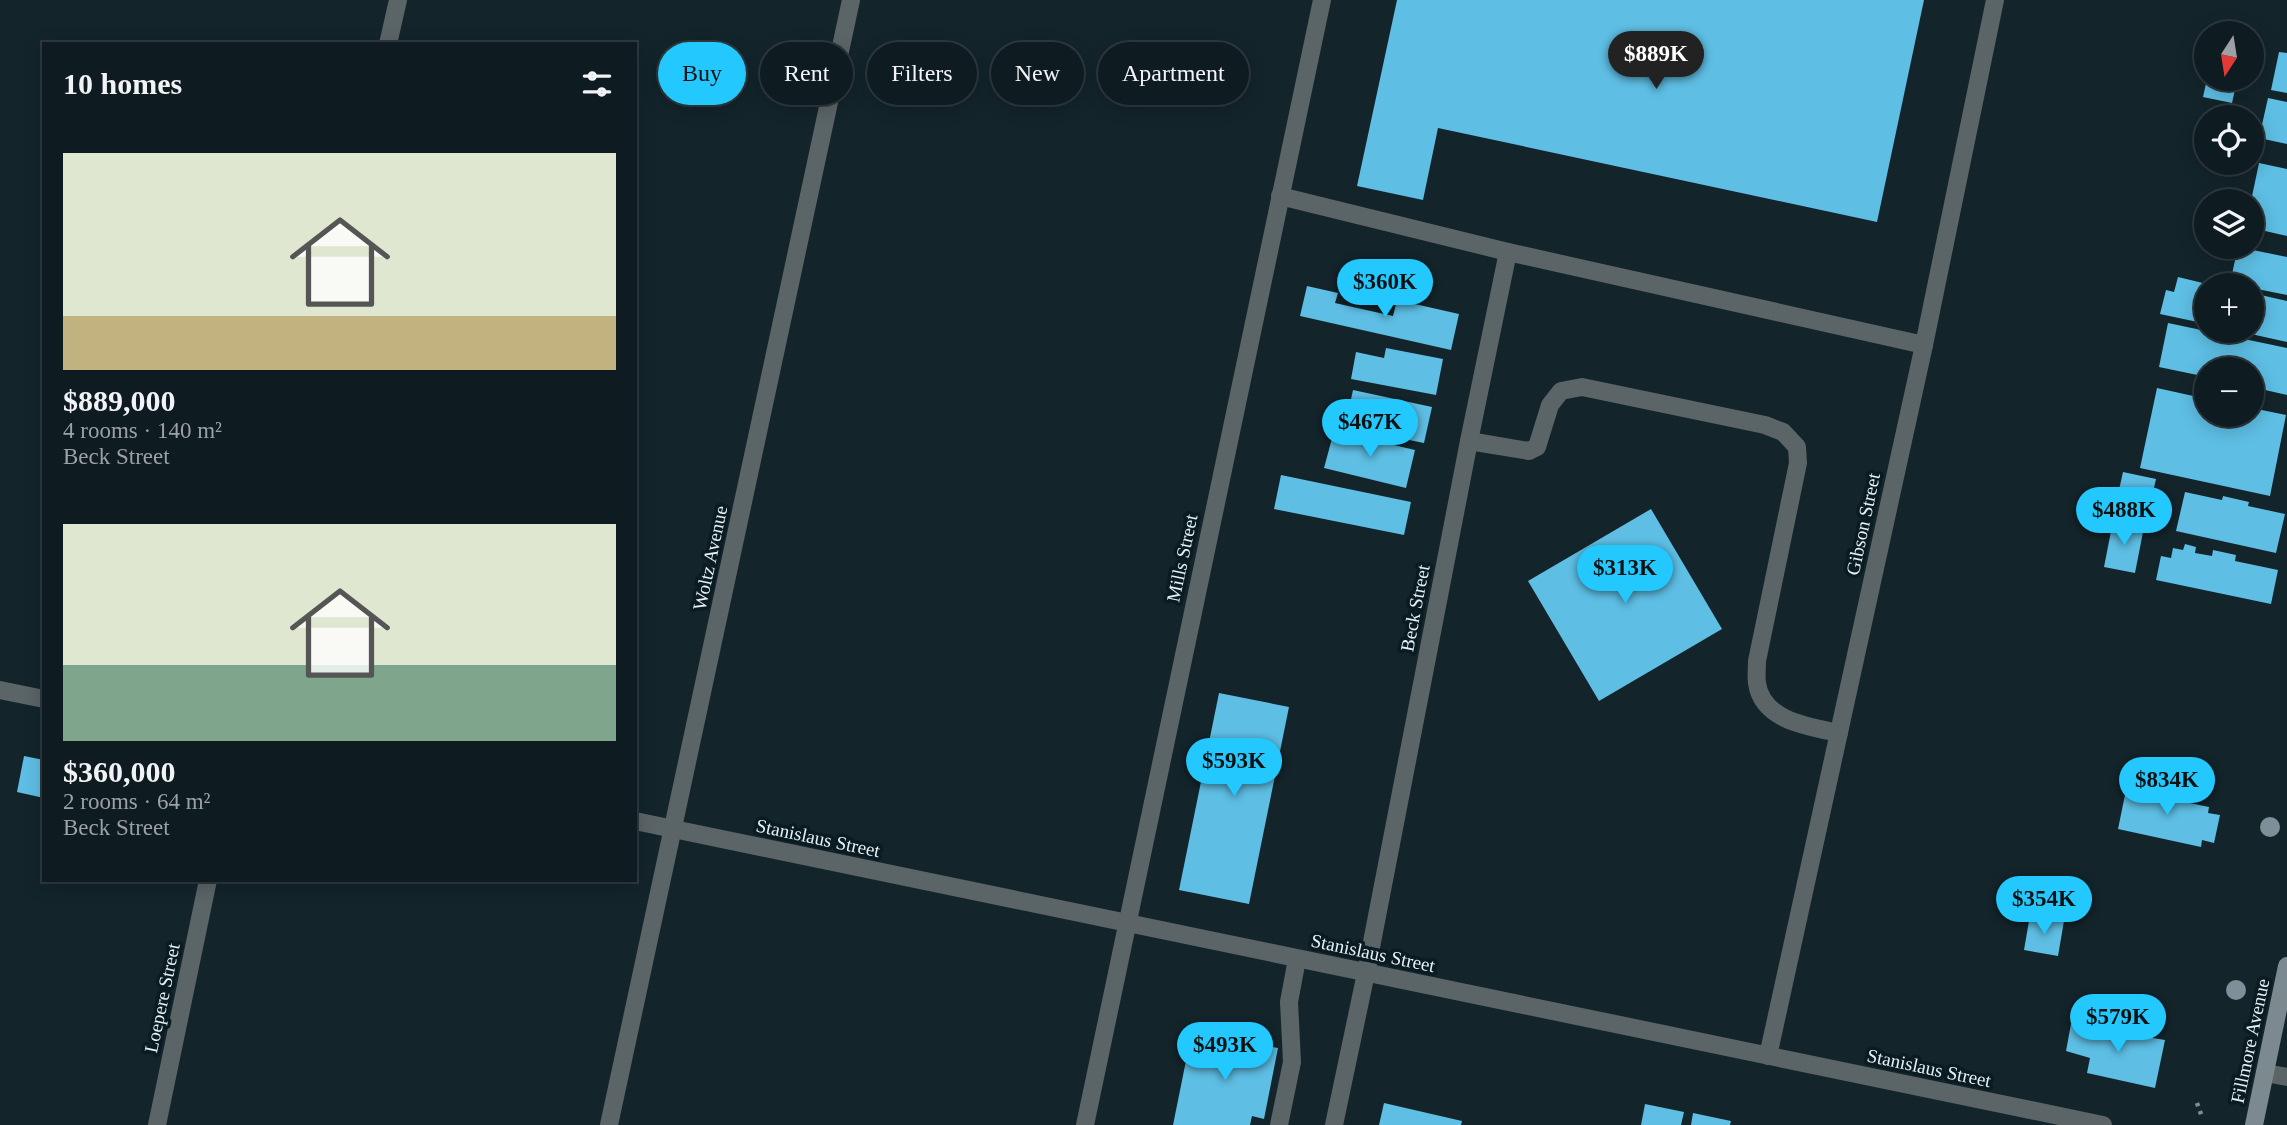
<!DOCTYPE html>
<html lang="en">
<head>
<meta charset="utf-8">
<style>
	body { margin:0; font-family:Georgia,serif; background:#172429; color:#f1f3f6; height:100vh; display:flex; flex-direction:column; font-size:26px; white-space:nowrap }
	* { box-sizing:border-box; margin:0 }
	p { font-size:23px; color:#9ba1a5 }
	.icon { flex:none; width:38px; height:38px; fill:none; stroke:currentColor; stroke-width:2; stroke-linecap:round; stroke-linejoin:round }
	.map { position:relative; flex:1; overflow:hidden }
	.drawer { position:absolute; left:42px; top:42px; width:595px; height:840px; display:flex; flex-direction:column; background:#0e1b20; border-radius:0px; box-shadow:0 4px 18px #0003,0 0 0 2px #2e393e }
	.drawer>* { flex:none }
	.top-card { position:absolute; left:658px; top:42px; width:665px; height:63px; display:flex; gap:14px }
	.needle { width:46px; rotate:192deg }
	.controls { position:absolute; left:2194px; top:21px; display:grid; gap:14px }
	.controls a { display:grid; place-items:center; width:70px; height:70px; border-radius:50%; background:#0e1b20; box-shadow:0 4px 18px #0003,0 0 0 2px #2e393e; font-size:35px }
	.price { position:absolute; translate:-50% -60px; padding:0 16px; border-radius:24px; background:#23c9fe; color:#111; font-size:23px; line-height:46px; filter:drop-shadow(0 2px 4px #0008) }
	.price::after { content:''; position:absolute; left:50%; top:42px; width:21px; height:16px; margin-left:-10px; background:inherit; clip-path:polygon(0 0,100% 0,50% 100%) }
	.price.current { background:#222; color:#fff }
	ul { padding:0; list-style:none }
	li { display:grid; align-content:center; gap:14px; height:371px; padding:0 21px }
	li span { display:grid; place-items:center; height:217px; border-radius:0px; color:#555 }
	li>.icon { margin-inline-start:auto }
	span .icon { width:126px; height:126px; fill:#fffc; stroke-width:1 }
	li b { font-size:30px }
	h2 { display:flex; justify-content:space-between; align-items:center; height:84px; padding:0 21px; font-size:30px }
	.tag { padding:0 24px; border-radius:32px; background:#0e1b20; box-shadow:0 4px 18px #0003,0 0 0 2px #2e393e; font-size:24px; line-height:63px }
	.tag.current { background:#23c9fe; color:#111 }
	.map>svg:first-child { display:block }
</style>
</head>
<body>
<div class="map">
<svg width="2287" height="1125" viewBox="0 0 2287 1125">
	<rect width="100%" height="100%" fill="#13242b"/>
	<!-- building -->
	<g fill="#5ebee4">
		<polygon points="1397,0 1924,0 1877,222 1438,128 1423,200 1357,186"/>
		<polygon points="2279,52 2287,53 2287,93 2271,90"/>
		<polygon points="2207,79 2236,85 2232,103 2203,97"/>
		<polygon points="2268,98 2287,102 2287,144 2259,138"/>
		<polygon points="2259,163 2287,169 2287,236 2252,228 2251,201"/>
		<polygon points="2238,247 2287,257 2287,295 2252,288 2252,285 2230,283"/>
		<polygon points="2178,277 2207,284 2207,324 2160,314 2166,290 2174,292"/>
		<polygon points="1307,286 1338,293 1335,303 1393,316 1397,300 1459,314 1451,350 1300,316"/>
		<polygon points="2252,293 2287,301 2287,342 2242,332 2252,331"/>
		<polygon points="2168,323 2287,348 2287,395 2252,387 2252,369 2207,369 2207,377 2159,367"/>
		<polygon points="1386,348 1443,359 1436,395 1351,379 1356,352 1384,358"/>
		<polygon points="2157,388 2207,399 2207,415 2252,415 2252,408 2286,415 2270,496 2140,468"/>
		<polygon points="1353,390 1432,407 1424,443 1345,427"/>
		<polygon points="1334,431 1415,450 1406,488 1324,468"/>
		<polygon points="2123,472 2156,479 2146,523 2113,517"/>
		<polygon points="1281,475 1411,502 1404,535 1274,509"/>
		<polygon points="2185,492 2222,500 2223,496 2249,502 2248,506 2285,514 2276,553 2176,531"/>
		<polygon points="1651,509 1722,629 1599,701 1528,581"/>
		<polygon points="2113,521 2144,527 2135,573 2104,567"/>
		<polygon points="2185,544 2196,547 2195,553 2212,556 2213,550 2236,555 2235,561 2278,570 2271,604 2156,580 2161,556 2171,558 2173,548 2183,550"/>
		<polygon points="1219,693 1289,707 1249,904 1179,890"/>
		<polygon points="24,756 44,760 44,798 17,792"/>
		<polygon points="2131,778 2144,781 2141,793 2160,797 2161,793 2186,798 2185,802 2209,807 2208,813 2220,815 2214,843 2202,840 2201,847 2118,829 2126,790 2128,790"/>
		<polygon points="2030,915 2064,921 2058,956 2024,950"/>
		<polygon points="2071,1024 2165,1040 2155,1088 2087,1073 2090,1058 2066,1051"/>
		<polygon points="1192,1031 1278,1048 1264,1119 1252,1116 1250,1125 1173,1125"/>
		<polygon points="1384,1103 1462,1121 1461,1125 1379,1125"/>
		<polygon points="1645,1104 1684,1112 1681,1125 1641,1125"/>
		<polygon points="1693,1113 1731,1121 1730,1125 1691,1125"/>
	</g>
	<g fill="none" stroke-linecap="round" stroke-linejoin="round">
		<!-- path -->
		<polyline stroke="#808e93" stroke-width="4.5" stroke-dasharray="3.5 5" stroke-linecap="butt" points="2197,1103 2202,1117"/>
		<!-- lane -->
		<g stroke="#5b6467" stroke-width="18">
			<path d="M1469 441 1529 451 1537 447 1550 405 1561 391 1582 387 1765 425 1783 432 1797 447 1798 463 1757 661C1757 668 1756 676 1757 683 1762 721 1810 727 1839 733"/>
			<polyline points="2265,1073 2287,1077"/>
			<polyline points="1279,1125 1292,1062 1289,1002 1297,959"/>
			<polyline points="1334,1125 1366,973"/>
		</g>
		<!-- street -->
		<g stroke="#5b6467" stroke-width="18">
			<polyline points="388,44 398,0"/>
			<polyline points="1280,196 1508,252 1924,345"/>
			<polyline points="0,690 44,699"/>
			<polyline points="635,821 2103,1125"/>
			<polyline points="1366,973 1469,441 1508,252"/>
			<polyline points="1768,1056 1924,345 1995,0"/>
			<polyline points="157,1125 208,880"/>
			<polyline points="609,1125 851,0"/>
			<polyline points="1085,1125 1322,0"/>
		</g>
		<!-- secondary -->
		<polyline stroke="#7c898f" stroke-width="18" points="2254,1125 2287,966"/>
	</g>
	<!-- trees -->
	<g fill="#7d9099">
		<circle cx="2270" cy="827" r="10"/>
		<circle cx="2236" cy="990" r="10"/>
	</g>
	<g text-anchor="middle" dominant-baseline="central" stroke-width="7" stroke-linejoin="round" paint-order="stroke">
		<!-- street labels -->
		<g font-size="19" fill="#e6f1f6" stroke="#0a1b22">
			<text transform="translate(1863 524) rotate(-78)">Gibson Street</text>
			<text transform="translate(710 558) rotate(-78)">Woltz Avenue</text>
			<text transform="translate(1182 558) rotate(-78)">Mills Street</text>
			<text transform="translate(1415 608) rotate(-79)">Beck Street</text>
			<text transform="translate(818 838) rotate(12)">Stanislaus Street</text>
			<text transform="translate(1373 953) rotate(12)">Stanislaus Street</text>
			<text transform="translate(162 998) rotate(-78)">Loepere Street</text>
			<text transform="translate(2250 1041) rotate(-78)">Fillmore Avenue</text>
			<text transform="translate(1929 1068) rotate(12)">Stanislaus Street</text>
		</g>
	</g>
</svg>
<div class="controls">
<a><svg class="needle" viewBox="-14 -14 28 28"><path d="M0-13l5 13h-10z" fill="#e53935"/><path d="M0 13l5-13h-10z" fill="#9ba1a5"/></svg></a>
<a><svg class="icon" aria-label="locate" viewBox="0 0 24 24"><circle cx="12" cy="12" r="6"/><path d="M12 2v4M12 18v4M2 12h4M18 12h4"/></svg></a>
<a><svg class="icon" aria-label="layers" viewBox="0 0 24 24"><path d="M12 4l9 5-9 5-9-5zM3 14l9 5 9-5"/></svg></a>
<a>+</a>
<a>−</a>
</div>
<b class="price current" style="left:1656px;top:91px">$889K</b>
<b class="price" style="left:1385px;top:319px">$360K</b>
<b class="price" style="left:1370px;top:459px">$467K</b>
<b class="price" style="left:2124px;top:547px">$488K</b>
<b class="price" style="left:1625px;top:605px">$313K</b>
<b class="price" style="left:1234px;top:798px">$593K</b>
<b class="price" style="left:2167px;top:817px">$834K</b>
<b class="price" style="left:2044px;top:936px">$354K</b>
<b class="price" style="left:2118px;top:1054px">$579K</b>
<b class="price" style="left:1225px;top:1082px">$493K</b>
<div class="top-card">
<a class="tag current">Buy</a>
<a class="tag">Rent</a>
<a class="tag">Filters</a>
<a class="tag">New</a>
<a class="tag">Apartment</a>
</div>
<section class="drawer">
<h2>10 homes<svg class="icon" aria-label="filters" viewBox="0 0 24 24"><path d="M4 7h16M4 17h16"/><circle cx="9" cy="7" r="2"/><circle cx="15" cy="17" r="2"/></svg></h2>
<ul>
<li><span style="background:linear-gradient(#dfe7d0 75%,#c2b280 0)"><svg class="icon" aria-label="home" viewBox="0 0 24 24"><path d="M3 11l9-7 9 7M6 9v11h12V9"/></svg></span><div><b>$889,000</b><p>4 rooms · 140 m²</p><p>Beck Street</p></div></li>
<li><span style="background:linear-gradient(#dfe7d0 65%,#7fa58c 0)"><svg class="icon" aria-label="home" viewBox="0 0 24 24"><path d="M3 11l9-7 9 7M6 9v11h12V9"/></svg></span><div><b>$360,000</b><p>2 rooms · 64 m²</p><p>Beck Street</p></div></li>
</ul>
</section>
</div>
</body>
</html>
